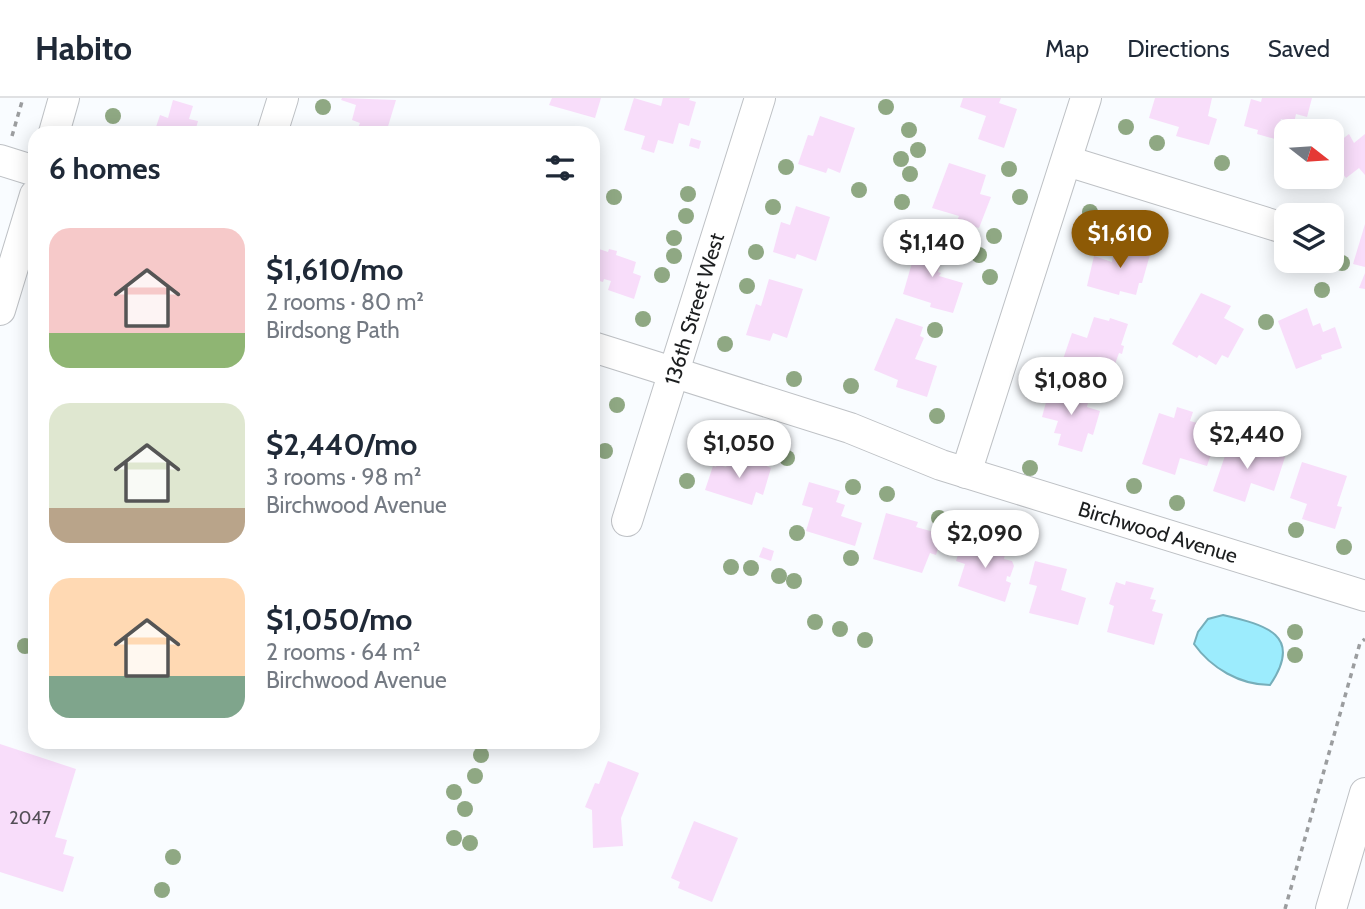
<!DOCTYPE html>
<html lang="en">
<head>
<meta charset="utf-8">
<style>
	body { margin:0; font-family:Cabin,sans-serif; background:#f2f2f3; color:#1f2937; height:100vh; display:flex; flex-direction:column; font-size:26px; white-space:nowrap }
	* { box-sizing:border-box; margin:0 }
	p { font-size:23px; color:#747a83 }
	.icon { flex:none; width:38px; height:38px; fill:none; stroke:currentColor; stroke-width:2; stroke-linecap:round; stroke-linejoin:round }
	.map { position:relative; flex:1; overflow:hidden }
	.panel { position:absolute; left:28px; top:28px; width:572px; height:623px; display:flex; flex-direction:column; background:#fff; border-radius:21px; box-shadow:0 4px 18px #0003 }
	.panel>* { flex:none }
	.needle { width:46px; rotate:107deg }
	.buttons { position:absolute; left:1274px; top:21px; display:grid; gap:14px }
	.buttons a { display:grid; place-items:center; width:70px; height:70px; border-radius:14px; background:#fff; box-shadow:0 4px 18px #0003; font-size:35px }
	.price { position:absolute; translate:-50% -60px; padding:0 16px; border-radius:24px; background:#fff; color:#222; font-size:23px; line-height:46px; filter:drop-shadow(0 2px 4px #0008) }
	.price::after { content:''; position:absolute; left:50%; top:42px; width:21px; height:16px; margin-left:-10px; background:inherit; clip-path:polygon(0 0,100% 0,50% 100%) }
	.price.selected { background:#8d5a06; color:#fff }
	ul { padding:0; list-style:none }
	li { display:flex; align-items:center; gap:21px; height:175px; padding:0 21px }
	li span { display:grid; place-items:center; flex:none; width:196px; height:140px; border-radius:21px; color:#555 }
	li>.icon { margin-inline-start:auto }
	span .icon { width:84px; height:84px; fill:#fffc; stroke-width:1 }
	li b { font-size:30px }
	h2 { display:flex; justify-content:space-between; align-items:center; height:84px; padding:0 21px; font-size:30px }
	header { display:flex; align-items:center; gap:42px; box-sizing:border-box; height:98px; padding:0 35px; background:#fff; border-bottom:2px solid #e0e1e3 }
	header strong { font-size:33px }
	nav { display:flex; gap:38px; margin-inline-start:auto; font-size:24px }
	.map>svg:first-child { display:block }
</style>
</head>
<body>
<header>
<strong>Habito</strong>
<nav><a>Map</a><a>Directions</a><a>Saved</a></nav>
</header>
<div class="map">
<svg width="1365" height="811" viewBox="0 0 1365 811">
	<rect width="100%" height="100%" fill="#f9fcff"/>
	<!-- water -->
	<path fill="#9cecfd" stroke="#76aeba" stroke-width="2" d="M1223 517C1266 527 1304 537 1270 587 1240 587 1211 570 1194 546L1198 534 1208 521Z"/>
	<!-- building -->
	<g fill="#f8ddfa">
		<polygon points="342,0 396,2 386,35 356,35 360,25 352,22 356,7 341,2"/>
		<polygon points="552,0 601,0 595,20 549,7"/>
		<polygon points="634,0 661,8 663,0 690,0 689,2 696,4 689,28 679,25 673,46 658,42 654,55 641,51 645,38 624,32"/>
		<polygon points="963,0 1001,0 999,5 1017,11 1004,50 978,41 986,18 960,9"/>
		<polygon points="1155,0 1212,0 1208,18 1217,21 1209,47 1176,38 1179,29 1149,20"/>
		<polygon points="1262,0 1312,0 1307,19 1296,16 1294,25 1281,21 1275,41 1257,36 1258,32 1244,28 1251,1 1261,4"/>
		<polygon points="173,2 193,8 189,21 198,23 196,30 209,35 154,35 160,17 168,20"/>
		<polygon points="820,18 855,30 840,75 828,70 826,75 798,66 808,37 813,38"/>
		<polygon points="1349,36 1354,45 1365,36 1365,77 1359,70 1346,80 1332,61 1332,49"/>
		<polygon points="691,40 701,43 699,51 689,48"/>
		<polygon points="949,65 986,77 980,96 991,99 979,130 957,123 959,118 932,110"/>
		<polygon points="796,108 830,119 816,163 797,156 795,161 773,154 781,124 790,127"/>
		<polygon points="1365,126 1365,169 1353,166"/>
		<polygon points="1119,143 1151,153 1142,185 1139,185 1136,197 1120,193 1119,197 1087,188 1094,158 1112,164 1115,146 1118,147"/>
		<polygon points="918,144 945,151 944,155 949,157 946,166 941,165 938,174 941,175 939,178 963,185 953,215 930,209 931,205 903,196"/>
		<polygon points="593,149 608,154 609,151 617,153 616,157 636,164 633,175 641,178 634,201 608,192 611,183 604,181 603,184 593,181"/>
		<polygon points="1365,175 1365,191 1359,190"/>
		<polygon points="769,181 803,191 787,240 773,235 770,243 746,237 756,206 761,208"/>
		<polygon points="1201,195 1231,208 1224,220 1244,231 1228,260 1222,257 1216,267 1199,257 1197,260 1172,246"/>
		<polygon points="1307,210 1313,228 1320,225 1323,234 1335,229 1342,250 1321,257 1322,261 1296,271 1278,223"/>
		<polygon points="1094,219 1109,223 1110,220 1128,226 1121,247 1124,248 1122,256 1119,255 1115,266 1095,259 1090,277 1061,267 1072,235 1087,240"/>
		<polygon points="896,220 923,229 920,238 924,240 915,261 937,268 927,299 896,289 898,282 874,272"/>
		<polygon points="1054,287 1089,300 1087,309 1100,313 1093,337 1088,335 1082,354 1058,347 1061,336 1054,335 1058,323 1042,319 1048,297 1051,298"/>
		<polygon points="1177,309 1193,314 1190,323 1208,328 1205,337 1216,341 1207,368 1180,360 1175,377 1142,366 1159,315 1174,320"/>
		<polygon points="593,313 599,315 594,331 593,331"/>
		<polygon points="1230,343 1263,354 1264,350 1272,352 1271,355 1285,359 1274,393 1251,385 1245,404 1213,393"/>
		<polygon points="741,357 771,370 763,397 756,394 752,407 705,392 713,368 716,369 717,366 726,369 728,366 737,369"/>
		<polygon points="1302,364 1347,378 1337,408 1342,409 1335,431 1302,421 1307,406 1290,400"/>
		<polygon points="809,384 840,393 836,404 845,407 841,418 862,425 855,448 806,433 813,410 802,407"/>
		<polygon points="886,415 918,424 916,429 934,434 933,439 941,441 936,457 930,455 922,475 873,461"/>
		<polygon points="963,441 973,444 974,441 997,449 996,453 1005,456 1004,461 1012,463 1014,468 1010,479 1007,478 1006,483 1011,485 1005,504 958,488 965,466 956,463"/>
		<polygon points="763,449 774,453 771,463 759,459"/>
		<polygon points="1035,463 1067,471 1061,492 1086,500 1078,527 1029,515 1037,488 1029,486"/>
		<polygon points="1126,483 1154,490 1150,501 1156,502 1152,513 1163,516 1154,547 1107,534 1114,508 1109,506 1116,484 1125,487"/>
		<polygon points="0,646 76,671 55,739 67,742 63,756 74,759 63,794 0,774"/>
		<polygon points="608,663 639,675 621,720 623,748 593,750 592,712 585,709 595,685 599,686"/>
		<polygon points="694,723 738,740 712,804 678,790 680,784 671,780"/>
	</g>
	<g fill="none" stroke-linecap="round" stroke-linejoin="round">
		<defs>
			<g id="minor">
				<polyline points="54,35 64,0"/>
				<polyline points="272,35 283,0"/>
				<polyline points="0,62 35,73"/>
				<polyline points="1067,63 1280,129"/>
				<polyline points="0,212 35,97"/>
				<polyline points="593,249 850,330 941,367 1365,498"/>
				<polyline points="966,375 1086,0"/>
				<polyline points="627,423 760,0"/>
				<polyline points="1331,811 1365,695"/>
			</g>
		</defs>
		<!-- minor casing -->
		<use href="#minor" stroke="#bec1c5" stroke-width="32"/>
		<!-- path -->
		<g stroke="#9b9d9f" stroke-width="3.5" stroke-dasharray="5 5" stroke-linecap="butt">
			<polyline points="12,38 23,0"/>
			<polyline points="1285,811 1360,545 1365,541"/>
		</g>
		<!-- minor -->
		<use href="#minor" stroke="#fff" stroke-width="30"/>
	</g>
	<!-- trees -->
	<g fill="#8fa883">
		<circle cx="323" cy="9" r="8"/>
		<circle cx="886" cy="9" r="8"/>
		<circle cx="113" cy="18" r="8"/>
		<circle cx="1126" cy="29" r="8"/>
		<circle cx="909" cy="32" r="8"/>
		<circle cx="1157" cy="45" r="8"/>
		<circle cx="918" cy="52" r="8"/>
		<circle cx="901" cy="61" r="8"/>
		<circle cx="1222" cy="65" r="8"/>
		<circle cx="786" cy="69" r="8"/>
		<circle cx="1009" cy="71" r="8"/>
		<circle cx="910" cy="76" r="8"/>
		<circle cx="859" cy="92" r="8"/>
		<circle cx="688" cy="96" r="8"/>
		<circle cx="614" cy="99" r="8"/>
		<circle cx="1020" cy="99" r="8"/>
		<circle cx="902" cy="104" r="8"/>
		<circle cx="773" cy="109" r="8"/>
		<circle cx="1090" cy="114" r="8"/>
		<circle cx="686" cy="118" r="8"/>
		<circle cx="1126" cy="122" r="8"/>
		<circle cx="994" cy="138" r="8"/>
		<circle cx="674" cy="140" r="8"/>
		<circle cx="756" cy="154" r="8"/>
		<circle cx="979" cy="157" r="8"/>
		<circle cx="674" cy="158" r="8"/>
		<circle cx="1342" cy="165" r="8"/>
		<circle cx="662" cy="177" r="8"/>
		<circle cx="990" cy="179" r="8"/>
		<circle cx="747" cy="188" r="8"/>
		<circle cx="1322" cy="192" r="8"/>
		<circle cx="643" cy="221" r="8"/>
		<circle cx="1266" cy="224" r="8"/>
		<circle cx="935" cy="232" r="8"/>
		<circle cx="725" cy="246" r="8"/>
		<circle cx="794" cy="281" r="8"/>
		<circle cx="851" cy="288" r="8"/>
		<circle cx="617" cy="307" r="8"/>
		<circle cx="937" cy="318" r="8"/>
		<circle cx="731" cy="343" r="8"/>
		<circle cx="605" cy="353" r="8"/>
		<circle cx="787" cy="360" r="8"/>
		<circle cx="1030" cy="370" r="8"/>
		<circle cx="687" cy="383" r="8"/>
		<circle cx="1134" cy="388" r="8"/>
		<circle cx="853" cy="389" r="8"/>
		<circle cx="887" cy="396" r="8"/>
		<circle cx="1177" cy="405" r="8"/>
		<circle cx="939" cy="420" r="8"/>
		<circle cx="1296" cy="432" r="8"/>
		<circle cx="797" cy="435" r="8"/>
		<circle cx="1344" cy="449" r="8"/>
		<circle cx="851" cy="460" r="8"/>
		<circle cx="731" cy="469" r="8"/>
		<circle cx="751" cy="470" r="8"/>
		<circle cx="779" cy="478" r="8"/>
		<circle cx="794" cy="483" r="8"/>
		<circle cx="815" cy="524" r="8"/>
		<circle cx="840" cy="531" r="8"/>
		<circle cx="1295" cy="534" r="8"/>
		<circle cx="865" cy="542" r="8"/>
		<circle cx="25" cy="548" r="8"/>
		<circle cx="1295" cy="557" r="8"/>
		<circle cx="481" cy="657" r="8"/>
		<circle cx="475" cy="678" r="8"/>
		<circle cx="454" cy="694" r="8"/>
		<circle cx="465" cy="711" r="8"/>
		<circle cx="454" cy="740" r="8"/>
		<circle cx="470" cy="745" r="8"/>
		<circle cx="173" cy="759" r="8"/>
		<circle cx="162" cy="792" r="8"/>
	</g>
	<g text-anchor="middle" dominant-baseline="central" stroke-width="5" stroke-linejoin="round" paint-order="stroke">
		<!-- number labels -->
		<g font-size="18" fill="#534e56">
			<text x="30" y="720">2047</text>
		</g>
		<!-- street labels -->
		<g font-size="21" fill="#1c1e1f" stroke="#fff">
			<text transform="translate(694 211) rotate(-73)">136th Street West</text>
			<text transform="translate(1158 434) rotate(17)">Birchwood Avenue</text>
		</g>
	</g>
</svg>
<div class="buttons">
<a><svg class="needle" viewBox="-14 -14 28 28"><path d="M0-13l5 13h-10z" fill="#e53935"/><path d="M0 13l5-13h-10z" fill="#747a83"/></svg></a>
<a><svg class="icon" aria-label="layers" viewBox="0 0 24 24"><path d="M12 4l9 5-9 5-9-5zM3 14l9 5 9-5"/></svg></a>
</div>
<b class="price selected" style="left:1120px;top:172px">$1,610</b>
<b class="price" style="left:932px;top:181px">$1,140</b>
<b class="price" style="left:1071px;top:319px">$1,080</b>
<b class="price" style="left:1247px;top:373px">$2,440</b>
<b class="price" style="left:739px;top:382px">$1,050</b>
<b class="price" style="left:985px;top:472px">$2,090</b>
<section class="panel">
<h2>6 homes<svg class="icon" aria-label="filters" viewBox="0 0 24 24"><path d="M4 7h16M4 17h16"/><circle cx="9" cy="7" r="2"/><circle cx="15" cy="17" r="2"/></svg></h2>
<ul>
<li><span style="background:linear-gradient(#f6c9c9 75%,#8fb573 0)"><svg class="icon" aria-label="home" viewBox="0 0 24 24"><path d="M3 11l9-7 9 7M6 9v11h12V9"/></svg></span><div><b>$1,610/mo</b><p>2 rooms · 80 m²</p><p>Birdsong Path</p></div></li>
<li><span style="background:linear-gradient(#dfe7d0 75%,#b9a48a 0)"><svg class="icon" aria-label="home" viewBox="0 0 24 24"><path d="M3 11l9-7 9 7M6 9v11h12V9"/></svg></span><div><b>$2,440/mo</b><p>3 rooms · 98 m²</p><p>Birchwood Avenue</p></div></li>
<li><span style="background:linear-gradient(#ffd9b3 70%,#7fa58c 0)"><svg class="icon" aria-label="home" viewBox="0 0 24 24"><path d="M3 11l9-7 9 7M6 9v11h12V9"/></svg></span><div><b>$1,050/mo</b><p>2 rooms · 64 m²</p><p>Birchwood Avenue</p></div></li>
</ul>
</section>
</div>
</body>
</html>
